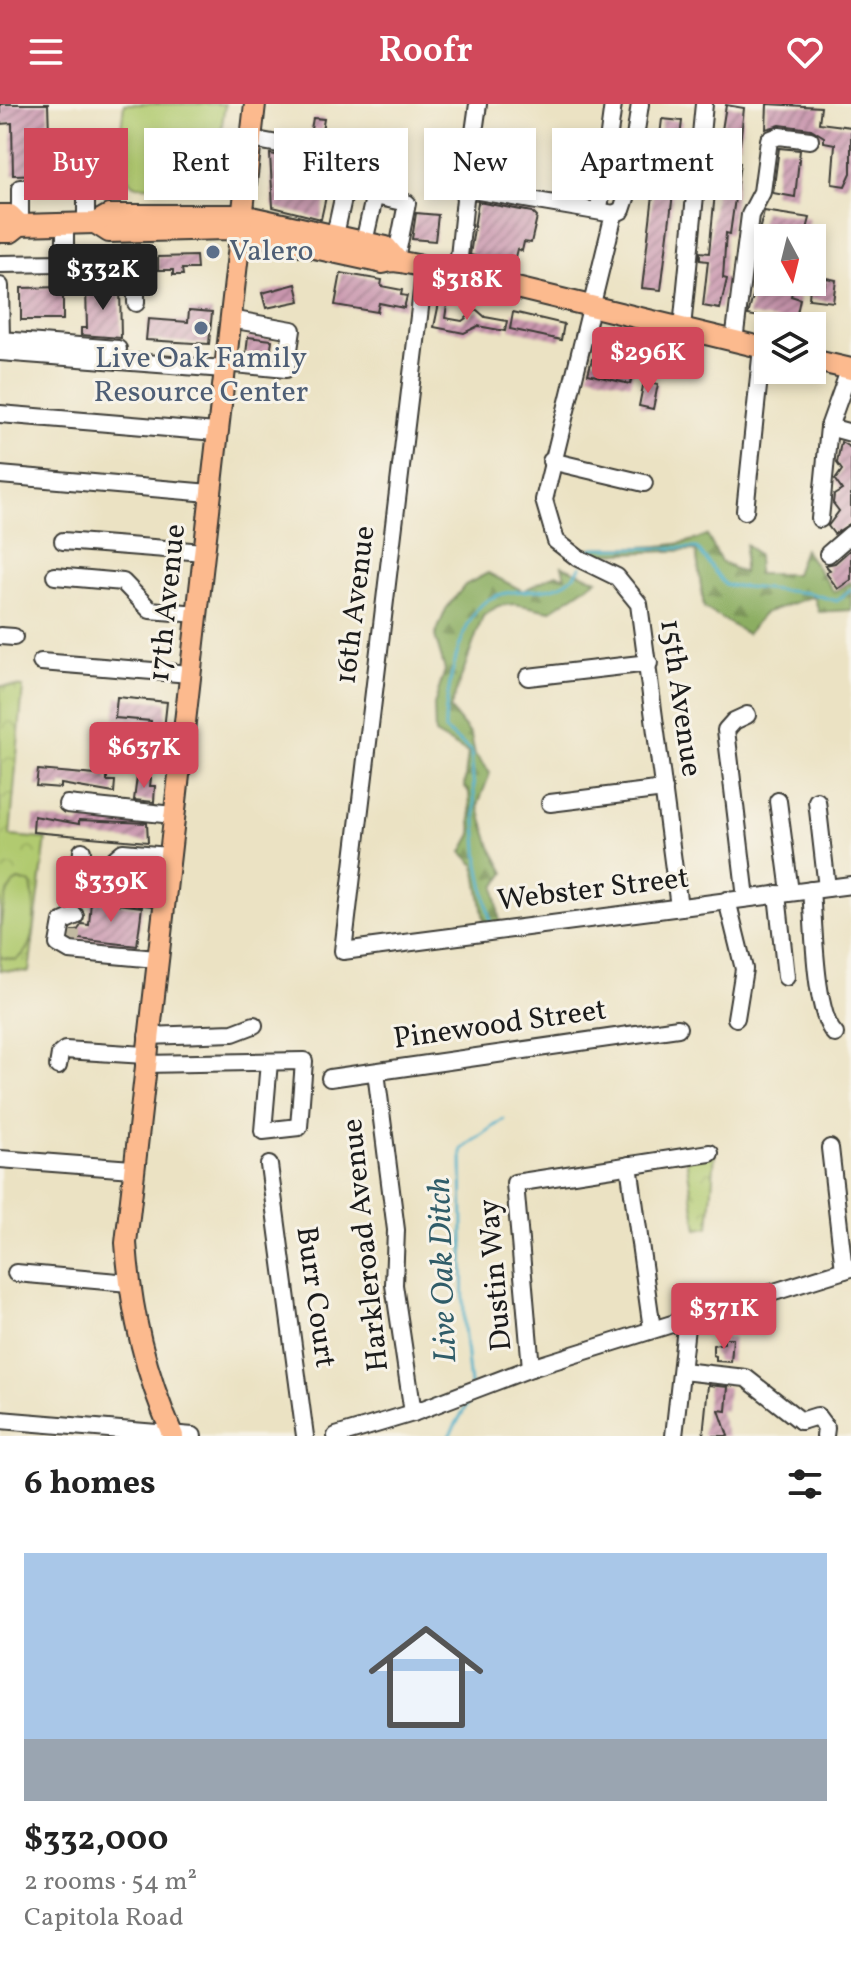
<!DOCTYPE html>
<html lang="en">
<head>
<meta charset="utf-8">
<style>
	body { margin:0; font-family:Vollkorn,serif; background:#f6f6f6; color:#222; height:100vh; display:flex; flex-direction:column; font-size:30px; white-space:nowrap }
	* { box-sizing:border-box; margin:0 }
	p { font-size:26px; color:#767676 }
	.icon { flex:none; width:44px; height:44px; fill:none; stroke:currentColor; stroke-width:2; stroke-linecap:round; stroke-linejoin:round }
	.map { position:relative; height:1332px; overflow:hidden }
	.sheet { display:flex; flex-direction:column; background:#fff; flex:1 }
	.sheet>* { flex:none }
	.hud { position:absolute; left:24px; top:24px; width:804px; height:72px; display:flex; gap:16px }
	.needle { width:52px; rotate:173deg }
	.fabs { position:absolute; left:754px; top:120px; display:grid; gap:16px }
	.fabs a { display:grid; place-items:center; width:72px; height:72px; border-radius:0px; background:#fff; box-shadow:0 4px 12px #0003; font-size:40px }
	.price { position:absolute; translate:-50% -68px; padding:0 18px; border-radius:8px; background:#d1495b; color:#fff; font-size:26px; line-height:52px; filter:drop-shadow(0 2px 4px #0008) }
	.price::after { content:''; position:absolute; left:50%; top:48px; width:24px; height:18px; margin-left:-12px; background:inherit; clip-path:polygon(0 0,100% 0,50% 100%) }
	.price.on { background:#222; color:#fff }
	ul { padding:0; list-style:none }
	li { display:grid; align-content:center; gap:16px; height:424px; padding:0 24px }
	li span { display:grid; place-items:center; height:248px; border-radius:0px; color:#555 }
	li>.icon { margin-inline-start:auto }
	span .icon { width:144px; height:144px; fill:#fffc; stroke-width:1 }
	li b { font-size:34px }
	h2 { display:flex; justify-content:space-between; align-items:center; height:96px; padding:0 24px; font-size:34px }
	.chip { padding:0 28px; border-radius:0px; background:#fff; box-shadow:0 4px 12px #0003; font-size:28px; line-height:72px }
	.chip.on { background:#d1495b; color:#fff }
	header { display:flex; justify-content:space-between; align-items:center; height:104px; padding:0 24px; background:#d1495b; color:#fff; font-size:36px; font-weight:600 }
	.map>svg:first-child { display:block }
</style>
</head>
<body>
<header><svg class="icon" aria-label="menu" viewBox="0 0 24 24"><path d="M4 6h16M4 12h16M4 18h16"/></svg>Roofr<svg class="icon" aria-label="heart" viewBox="0 0 24 24"><path d="M12 20l-8-8c-3-5 5-10 8-4 3-6 11-1 8 4z"/></svg></header>
<div class="map">
<svg width="851" height="1332" viewBox="0 0 851 1332">
	<defs>
		<pattern id="forest-firs" width="22" height="20" patternUnits="userSpaceOnUse" patternTransform="scale(2)"><rect width="22" height="20" fill="#8cae62"/><path d="M5 1l3.5 6h-7zM16 11l3.5 6h-7z" fill="#728d50"/></pattern>
		<pattern id="park-crowns" width="20" height="18" patternUnits="userSpaceOnUse" patternTransform="scale(2)"><rect width="20" height="18" fill="#b1ca6f"/><path d="M2 6a3 3 0 1 1 6 0M12 15a3 3 0 1 1 6 0" fill="none" stroke="#98ad60"/></pattern>
		<pattern id="building-hatch" width="6" height="6" patternUnits="userSpaceOnUse" patternTransform="scale(2)"><rect width="6" height="6" fill="#c996ae"/><path d="M-1 1l2-2M0 6l6-6M5 7l2-2" fill="none" stroke="#a27a8d"/></pattern>
	</defs>
	<rect width="100%" height="100%" fill="#f7f3e8"/>
	<filter id="ink" filterUnits="userSpaceOnUse"><feTurbulence type="fractalNoise" baseFrequency=".0125" numOctaves="2"/><feDisplacementMap in="SourceGraphic" scale="16" xChannelSelector="R" yChannelSelector="G"/><feConvolveMatrix kernelMatrix="1 2 1 2 8 2 1 2 1" color-interpolation-filters="sRGB"/></filter>
	<filter id="wash" filterUnits="userSpaceOnUse"><feTurbulence type="fractalNoise" baseFrequency=".006" numOctaves="4" result="noise"/><feDisplacementMap in="SourceGraphic" scale="32" xChannelSelector="R" yChannelSelector="G"/><feGaussianBlur stdDeviation="1.8" result="paint"/><feColorMatrix in="noise" values="0 0 0 0 0 0 0 0 0 0 0 0 0 0 0 0 0 1.4 0 .05"/><feComposite in="paint" operator="in"/></filter>
	<g filter="url(#wash)">
		<rect width="100%" height="100%" fill="#ebe2c3"/>
		<!-- forest -->
		<g fill="url(#forest-firs)" stroke="#54653f" stroke-width="2">
			<path d="M707 431 721 458 743 469 746 440 758 451 757 470H795L804 445 834 488 851 478V506L819 508 814 492 764 509 747 530 704 504 696 446 596 450 590 444C627 442 673 447 707 431Z"/>
			<polygon points="562,462 597,476 550,507 515,500 498,502 483,512 450,605 471,631 475,651 490,669 478,701 491,743 505,769 495,783 500,821 485,823 475,761 462,748 472,730 469,688 464,683 468,649 435,630 434,601 445,566 435,532 446,505 465,481 488,469 523,487 556,470 565,473"/>
		</g>
		<!-- park -->
		<g fill="url(#park-crowns)" stroke="#667346" stroke-width="2">
			<polygon points="0,582 23,583 10,732 46,735 29,868 0,866"/>
			<polygon points="715,1049 709,1123 697,1125 686,1054"/>
		</g>
		<!-- pitch -->
		<g fill="#b1ca6f" stroke="#667346" stroke-width="2">
			<path d="M124 0H225L214 77 199 83 137 82C110 70 122 24 124 0Z"/>
			<path d="M18 776 31 779C35 801 39 843 16 856L0 853C0 828 0 787 18 776Z"/>
		</g>
		<g fill="none" stroke-linecap="round" stroke-linejoin="round">
			<!-- stream -->
			<g stroke="#48adc7" stroke-width="3">
				<polyline points="586,452 593,444 697,444 725,481 809,489 837,497 851,485"/>
				<path d="M491 822 479 760 471 647 445 626C444 594 460 508 491 494 522 479 561 498 581 462"/>
				<polyline points="470,1281 464,1223 462,1045 504,1015"/>
				<polyline points="449,1332 467,1301 468,1293"/>
			</g>
		</g>
		<g id="blocks">
			<!-- building -->
			<g fill="url(#building-hatch)">
				<polygon points="0,0 48,0 49,29 69,29 69,34 86,34 85,69 13,71 12,19 0,20"/>
				<polygon points="767,0 821,3 819,19 851,23 851,69 845,82 832,80 835,40 824,38 824,33 811,25 780,21 766,25"/>
				<polygon points="726,1 744,4 740,40 728,38 728,27 722,26"/>
				<polygon points="313,14 324,15 322,27 311,25"/>
				<polygon points="662,15 682,17 661,186 642,184"/>
				<polygon points="779,44 800,46 795,93 773,89"/>
				<polygon points="270,50 333,61 321,115 273,103"/>
				<polygon points="727,58 740,59 730,130 726,129 723,174 727,175 720,205 703,202 708,157 700,156 700,148 709,149 717,69 726,70"/>
				<polygon points="478,98 532,108 537,113 531,139 524,138 522,147 517,145 513,161 470,151"/>
				<polygon points="764,107 810,114 805,133 759,127"/>
				<polygon points="416,109 438,111 435,137 412,135"/>
				<polygon points="196,152 197,165 182,165 183,171 173,171 173,166 158,166 158,153"/>
				<polygon points="341,169 382,176 381,182 402,186 401,191 407,192 404,204 379,199 377,208 335,201"/>
				<polygon points="826,174 836,176 833,198 809,195 810,182 824,184"/>
				<polygon points="782,178 794,180 791,192 800,195 795,219 748,211 756,181 780,186"/>
				<polygon points="296,180 300,197 266,204 262,189"/>
				<polygon points="63,183 63,216 21,216 21,184"/>
				<polygon points="86,183 120,183 121,234 81,231 81,224 87,224"/>
				<polygon points="439,199 447,201 445,214 462,217 477,206 485,213 507,217 505,227 478,222 464,229 434,223"/>
				<polygon points="189,206 212,208 209,240 146,236 148,215 188,218"/>
				<polygon points="513,208 564,220 561,236 510,225"/>
				<polygon points="248,233 272,236 270,252 246,250"/>
				<polygon points="625,233 641,236 630,280 588,270 592,255 618,261"/>
				<polygon points="644,277 658,280 653,305 639,302"/>
				<polygon points="841,338 851,344 851,419 834,430 828,422 839,407 833,399 834,391 842,386 835,376 842,366 837,359"/>
				<polygon points="851,445 851,476 838,485 826,469 830,466 825,461 835,459"/>
				<polygon points="117,593 167,598 164,625 151,623 151,617 115,614"/>
				<polygon points="38,666 107,672 107,677 115,677 114,689 61,680 61,684 36,682"/>
				<polygon points="137,673 151,674 150,682 155,682 154,698 134,696"/>
				<polygon points="34,712 79,720 79,716 147,719 148,738 33,728"/>
				<polygon points="91,797 142,803 137,842 70,834 72,827 77,827 82,820 89,821"/>
				<polygon points="724,1234 733,1234 731,1258 716,1257 716,1252 713,1251 713,1241 724,1239"/>
				<polygon points="708,1281 728,1283 726,1307 719,1306 728,1332 703,1332"/>
			</g>
		</g>
	</g>
	<g filter="url(#ink)">
		<use href="#blocks" fill-opacity="0" stroke="#3b3a35" stroke-width="2"/>
		<g fill="none" stroke-linecap="round" stroke-linejoin="round">
			<!-- minor-tunnel -->
			<polyline stroke="#c2baa2" stroke-width="16" stroke-dasharray="16 8" stroke-linecap="butt" points="72,837 72,827"/>
			<defs>
				<g id="minor">
					<polyline points="251,35 382,59 364,138"/>
					<polyline points="86,83 86,120"/>
					<polyline points="466,85 478,0"/>
					<polyline points="375,92 407,99 396,155"/>
					<polyline points="599,105 613,0"/>
					<polyline points="614,110 622,106 626,94 640,0"/>
					<polyline points="65,120 65,159 130,160 136,172 136,199"/>
					<polyline points="20,121 20,84 96,83 97,54"/>
					<polyline points="335,131 352,53"/>
					<polyline points="0,160 65,159"/>
					<polyline points="425,162 343,847 851,781"/>
					<polyline points="458,163 466,85 614,110 544,396 556,437 578,454 617,473 639,500 679,803"/>
					<polyline points="0,182 1,236 118,245"/>
					<polyline points="682,224 704,0"/>
					<polyline points="734,237 750,111 762,88 769,36 779,32 810,36"/>
					<polyline points="0,248 224,265"/>
					<polyline points="224,259 286,265 292,226 230,215"/>
					<polyline points="0,310 216,328"/>
					<polyline points="829,323 851,329"/>
					<polyline points="551,357 644,379"/>
					<polyline points="0,371 210,389"/>
					<polyline points="745,407 762,244"/>
					<polyline points="820,415 829,323 850,264"/>
					<polyline points="63,437 204,448"/>
					<polyline points="828,450 851,430"/>
					<polyline points="55,472 123,478 150,506 198,510"/>
					<polyline points="0,532 14,533"/>
					<polyline points="41,558 190,570"/>
					<polyline points="528,573 649,559"/>
					<polyline points="778,697 790,788"/>
					<polyline points="817,697 827,784"/>
					<polyline points="550,699 664,685"/>
					<polyline points="67,700 173,711"/>
					<polyline points="82,747 79,785 163,794"/>
					<polyline points="108,775 111,758 123,748 168,752"/>
					<path d="M811 786C814 818 814 910 835 930"/>
					<polyline points="777,790 786,873"/>
					<polyline points="746,794 726,626 734,617 747,611"/>
					<polyline points="727,796 744,865 736,914"/>
					<polyline points="75,812 62,818 58,840 70,847 156,855"/>
					<polyline points="147,932 233,929 254,921"/>
					<polyline points="144,960 304,957 299,1023 263,1027 269,958"/>
					<polyline points="58,962 60,950 65,946 145,951"/>
					<polyline points="376,968 396,1126 394,1181 413,1309"/>
					<polyline points="330,974 678,924"/>
					<polyline points="830,1044 844,1166"/>
					<polyline points="0,1055 132,1065"/>
					<polyline points="269,1061 305,1332"/>
					<polyline points="629,1061 652,1225"/>
					<polyline points="16,1169 129,1179"/>
					<polyline points="531,1264 515,1079 710,1049"/>
					<polyline points="682,1267 746,1274 801,1317"/>
					<polyline points="0,1316 193,1332"/>
					<polyline points="801,1317 817,1312 826,1324 825,1332"/>
					<polyline points="336,1332 413,1309 531,1264 851,1164"/>
					<polyline points="674,1332 687,1214"/>
				</g>
				<g id="major">
					<polyline points="0,111 10,111 20,121"/>
					<path d="M95 119 109 128 227 125 383 159C400 154 410 162 427 162 455 162 484 165 508 182L768 245"/>
					<polyline points="0,128 11,128 20,121 95,119 109,111 242,111 386,143 396,155"/>
					<polyline points="812,256 851,265"/>
					<path d="M173 1332C145 1269 131 1208 126 1139L255 0"/>
				</g>
			</defs>
			<!-- minor casing -->
			<use href="#minor" stroke="#3b3a35" stroke-width="20"/>
			<!-- major casing -->
			<use href="#major" stroke="#3b3a35" stroke-width="24"/>
			<!-- minor -->
			<use href="#minor" stroke="#fff" stroke-width="16"/>
			<!-- major -->
			<use href="#major" stroke="#fcba8e" stroke-width="20"/>
		</g>
	</g>
	<!-- markers -->
	<g fill="#5c6f8a" stroke="#f7f3e8" stroke-width="3">
		<circle cx="213" cy="148" r="8"/>
		<circle cx="201" cy="224" r="8"/>
	</g>
	<g text-anchor="middle" dominant-baseline="central" stroke-width="6" stroke-linejoin="round" paint-order="stroke">
		<!-- service labels -->
		<g font-size="30" fill="#4e5e75" stroke="#f7f3e8" text-anchor="start">
			<text x="229" y="148">Valero</text>
			<text x="201" y="255" text-anchor="middle">Live Oak Family<tspan x="201" dy="34">Resource Center</tspan></text>
		</g>
		<!-- street labels -->
		<g font-size="30" fill="#1c1c1c" stroke="#f7f3e8">
			<text transform="translate(168 499) rotate(-84)">17th Avenue</text>
			<text transform="translate(356 501) rotate(-83)">16th Avenue</text>
			<text transform="translate(680 594) rotate(82)">15th Avenue</text>
			<text transform="translate(593 786) rotate(-7)">Webster Street</text>
			<text transform="translate(500 921) rotate(-8)">Pinewood Street</text>
			<text transform="translate(366 1141) rotate(-96)">Harkleroad Avenue</text>
			<text transform="translate(496 1171) rotate(-95)">Dustin Way</text>
			<text transform="translate(315 1193) rotate(82)">Burr Court</text>
		</g>
		<!-- water labels -->
		<g font-size="32" font-style="italic" fill="#305d69" stroke="#f7f3e8">
			<text transform="translate(444 1166) rotate(-92)">Live Oak Ditch</text>
		</g>
	</g>
</svg>
<div class="fabs">
<a><svg class="needle" viewBox="-14 -14 28 28"><path d="M0-13l5 13h-10z" fill="#e53935"/><path d="M0 13l5-13h-10z" fill="#767676"/></svg></a>
<a><svg class="icon" aria-label="layers" viewBox="0 0 24 24"><path d="M12 4l9 5-9 5-9-5zM3 14l9 5 9-5"/></svg></a>
</div>
<b class="price on" style="left:103px;top:208px">$332K</b>
<b class="price" style="left:467px;top:218px">$318K</b>
<b class="price" style="left:648px;top:291px">$296K</b>
<b class="price" style="left:144px;top:686px">$637K</b>
<b class="price" style="left:111px;top:820px">$339K</b>
<b class="price" style="left:724px;top:1247px">$371K</b>
<div class="hud">
<a class="chip on">Buy</a>
<a class="chip">Rent</a>
<a class="chip">Filters</a>
<a class="chip">New</a>
<a class="chip">Apartment</a>
</div>
</div>
<section class="sheet">
<h2>6 homes<svg class="icon" aria-label="filters" viewBox="0 0 24 24"><path d="M4 7h16M4 17h16"/><circle cx="9" cy="7" r="2"/><circle cx="15" cy="17" r="2"/></svg></h2>
<ul>
<li><span style="background:linear-gradient(#a9c7e8 75%,#9aa5b1 0)"><svg class="icon" aria-label="home" viewBox="0 0 24 24"><path d="M3 11l9-7 9 7M6 9v11h12V9"/></svg></span><div><b>$332,000</b><p>2 rooms · 54 m²</p><p>Capitola Road</p></div></li>
</ul>
</section>
</body>
</html>
